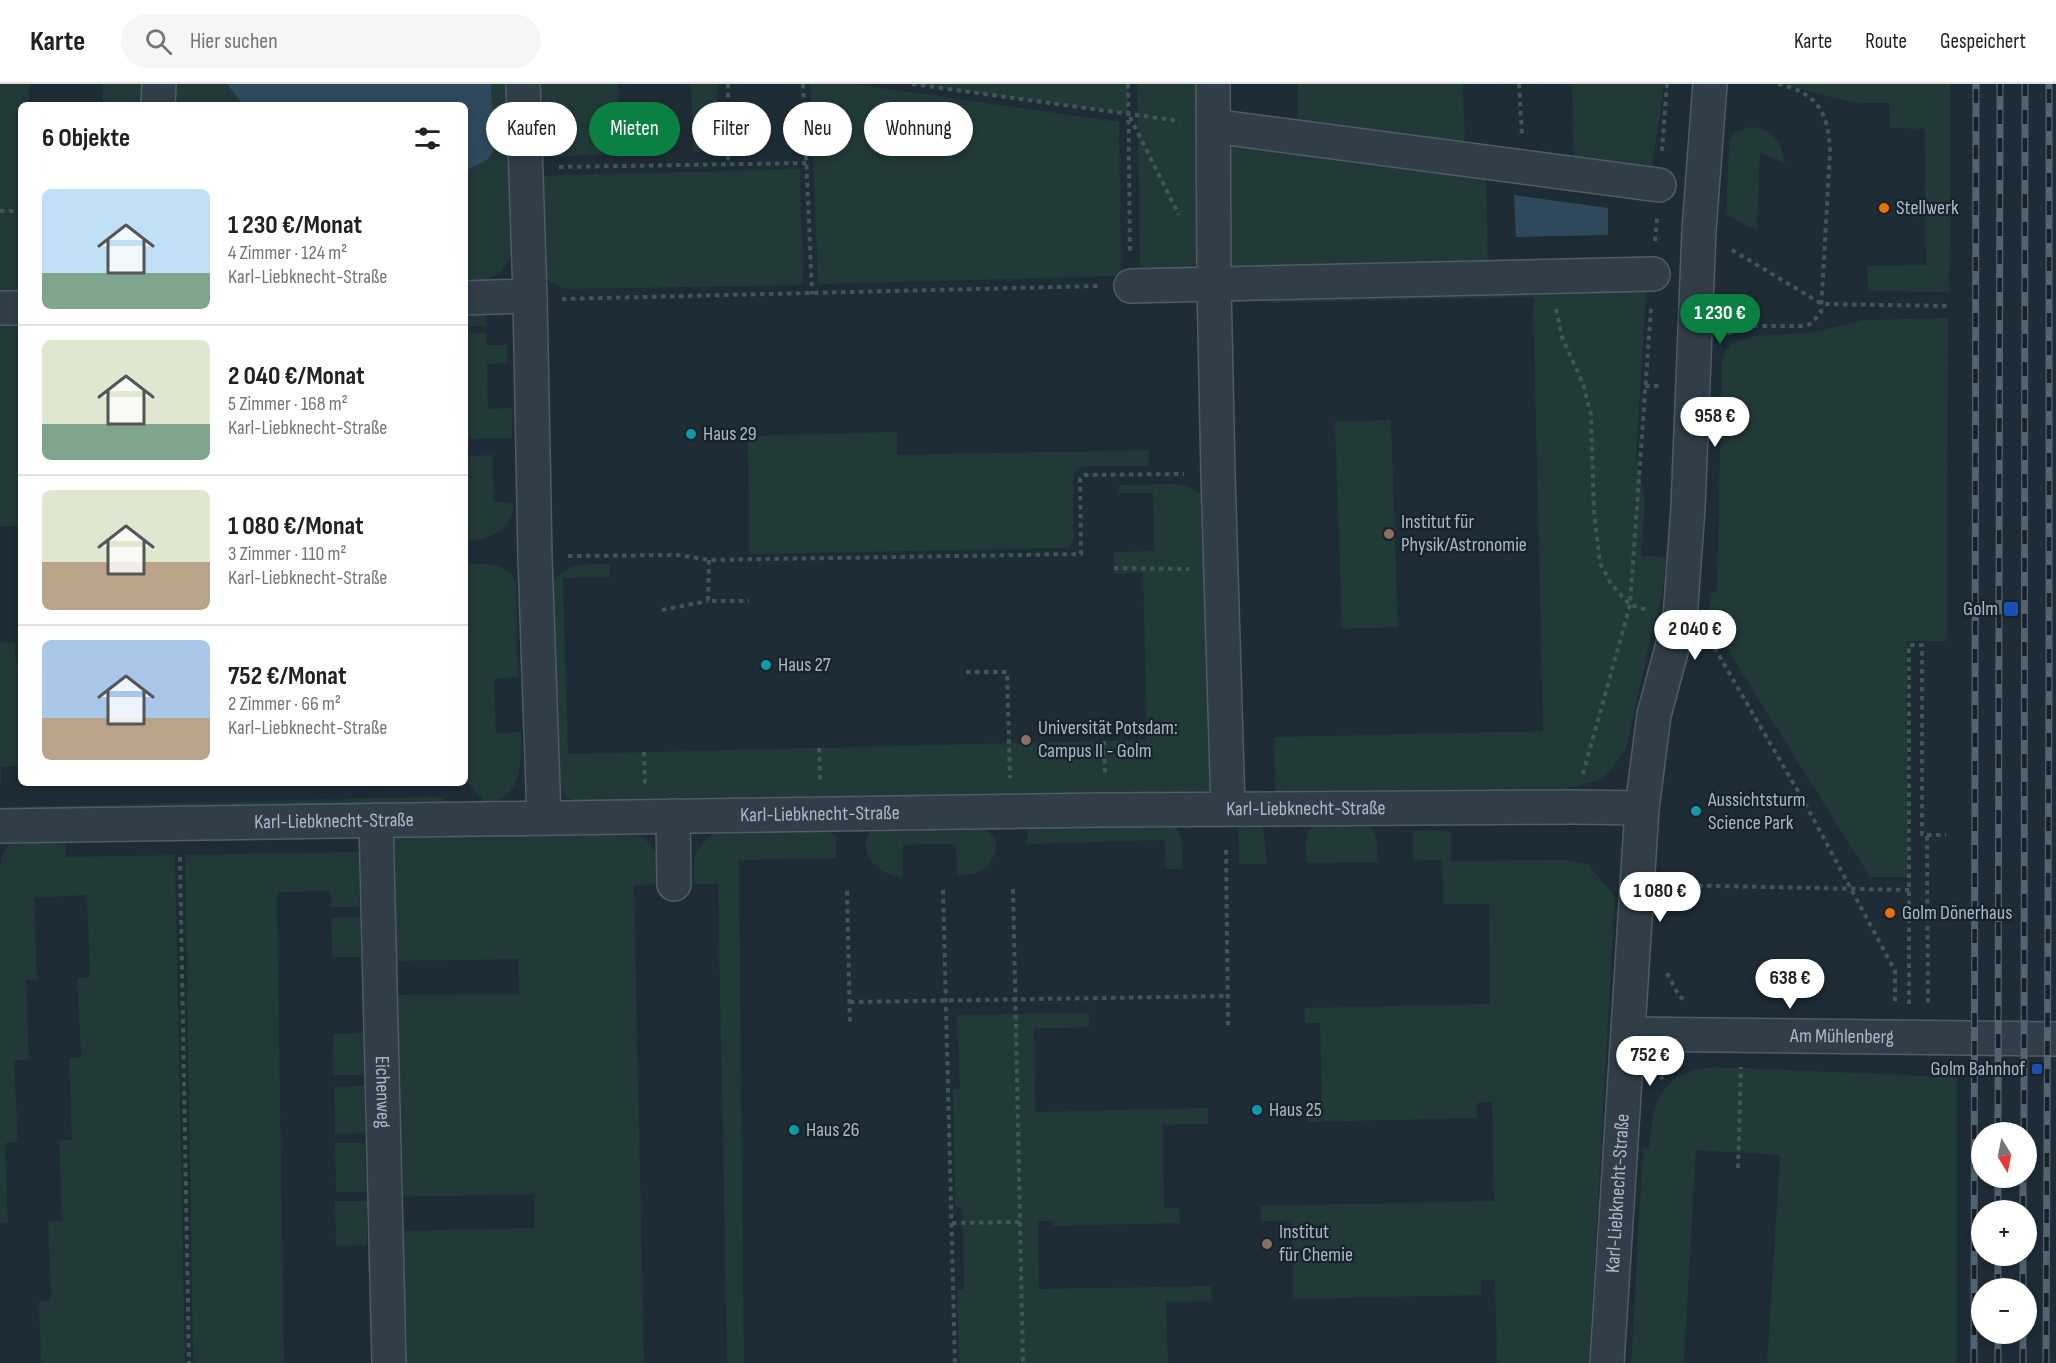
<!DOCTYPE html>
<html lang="de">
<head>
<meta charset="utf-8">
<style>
	body { margin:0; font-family:"Sofia Sans Condensed",sans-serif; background:#f6f6f6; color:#202124; height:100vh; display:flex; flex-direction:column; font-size:22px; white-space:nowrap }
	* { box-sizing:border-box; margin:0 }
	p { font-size:20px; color:#757577 }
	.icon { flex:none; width:33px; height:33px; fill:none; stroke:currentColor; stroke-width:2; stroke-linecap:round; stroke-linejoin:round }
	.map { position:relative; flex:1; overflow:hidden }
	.side { position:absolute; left:18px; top:18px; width:450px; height:684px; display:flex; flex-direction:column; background:#fff; border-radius:9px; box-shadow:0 3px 9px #0003 }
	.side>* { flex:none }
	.banner { position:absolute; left:486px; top:18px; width:570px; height:54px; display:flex; gap:12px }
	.needle { width:39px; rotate:170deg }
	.tools { position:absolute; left:1971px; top:1038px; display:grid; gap:12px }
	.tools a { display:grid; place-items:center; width:66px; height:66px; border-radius:50%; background:#fff; box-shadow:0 3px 9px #0003; font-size:30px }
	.price { position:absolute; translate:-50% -51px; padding:0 14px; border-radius:21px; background:#fff; color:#222; font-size:20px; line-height:39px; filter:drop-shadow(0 2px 3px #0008) }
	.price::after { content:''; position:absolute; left:50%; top:36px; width:18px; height:14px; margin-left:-9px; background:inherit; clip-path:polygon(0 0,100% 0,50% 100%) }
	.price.current { background:#0b8043; color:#fff }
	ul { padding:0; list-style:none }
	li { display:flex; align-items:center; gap:18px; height:150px; padding:0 24px }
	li+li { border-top:2px solid #e0e0e0 }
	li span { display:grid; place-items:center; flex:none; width:168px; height:120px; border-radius:9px; color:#555 }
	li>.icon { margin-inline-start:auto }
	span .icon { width:72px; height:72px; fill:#fffc; stroke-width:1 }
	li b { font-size:26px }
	h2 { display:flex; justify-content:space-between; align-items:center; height:72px; padding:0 24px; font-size:26px }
	.chip { padding:0 21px; border-radius:27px; background:#fff; box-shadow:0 3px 9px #0003; font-size:21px; line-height:54px }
	.chip.current { background:#0b8043; color:#fff }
	header { display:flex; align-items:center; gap:36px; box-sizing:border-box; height:84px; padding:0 30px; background:#fff; border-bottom:2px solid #e0e0e0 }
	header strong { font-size:28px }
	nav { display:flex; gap:33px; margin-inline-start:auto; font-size:21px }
	.search { width:420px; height:54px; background:#f6f6f6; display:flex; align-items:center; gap:15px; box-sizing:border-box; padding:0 21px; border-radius:33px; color:#757577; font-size:22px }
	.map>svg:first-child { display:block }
</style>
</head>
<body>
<header>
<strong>Karte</strong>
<div class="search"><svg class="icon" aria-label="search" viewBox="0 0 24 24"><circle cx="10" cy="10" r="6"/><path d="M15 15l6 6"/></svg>Hier suchen</div>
<nav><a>Karte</a><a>Route</a><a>Gespeichert</a></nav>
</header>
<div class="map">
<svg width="2056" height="1279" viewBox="0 0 2056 1279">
	<rect width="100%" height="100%" fill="#1e2c36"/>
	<!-- green -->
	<g fill="#213937">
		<polygon points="0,0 29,0 30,21 21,21 21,212 0,211"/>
		<rect x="103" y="0" width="43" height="21"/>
		<path d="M169 0H508L512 170C501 193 489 197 465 202V21H169Z"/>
		<polygon points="535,0 618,0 620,70 537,73"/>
		<polygon points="691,0 717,0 718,68 693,68"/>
		<polygon points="810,0 852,0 1119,38 1121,192 818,200"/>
		<polygon points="912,0 1128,0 1128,30"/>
		<path d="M1137 0H1204V167C1186 195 1170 189 1140 192Z"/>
		<polygon points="1298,0 1463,0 1465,65 1297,44"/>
		<polygon points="1572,0 1664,0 1651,90 1574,80"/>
		<polygon points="1778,0 1950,0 1950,163 1949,208 1868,207 1867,182 1926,181 1925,45 1890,44 1889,19 1857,19"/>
		<path d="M1749 43C1773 44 1782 58 1785 80L1760 68 1757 147 1726 130 1729 57 1734 49Z"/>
		<polygon points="1226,54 1486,90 1488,183 1228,189"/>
		<path d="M800 85 803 201 568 205C555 202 548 198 541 187L537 92Z"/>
		<polygon points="1647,201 1636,369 1645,418 1641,472 1666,473 1662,514 1653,543 1626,666 1603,695 1566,705 1275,707 1274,653 1543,647 1533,213 1270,219 1268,208"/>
		<rect x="465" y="227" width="21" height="15"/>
		<polygon points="1948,234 1947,557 1907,557 1908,793 1870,793 1707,533 1712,508 1717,507 1722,277 1725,267 1732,260 1754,252 1810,249 1863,236"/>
		<polygon points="21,236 21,442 0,442 0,237"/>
		<polygon points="465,249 486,249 487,261 507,261 507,279 487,280 488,325 512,324 512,354 465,355"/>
		<polygon points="1391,336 1398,543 1342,545 1335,338"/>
		<polygon points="897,348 897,371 1149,366 1149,382 1082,382 1074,388 1073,392 1074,453 1070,463 1064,464 749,470 748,352"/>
		<path d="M493 371 494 418 514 419C514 445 489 457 465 456V372Z"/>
		<path d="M1176 400C1190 402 1198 405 1207 417L1215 707 578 717 567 713 555 700 549 504C564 477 583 481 610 480V493L563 494 568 670 1147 656 1143 489H1114V468L1154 467 1153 409H1119V401Z"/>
		<path d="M465 480C484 480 509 477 516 499L518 593 494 595 496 649 521 648C522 675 523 717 486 718L465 697Z"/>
		<polygon points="0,558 15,559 16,580 21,581 21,682 1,683 1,698 0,698"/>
		<polygon points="441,713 448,718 9,727 1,723"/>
		<path d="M1365 739C1380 748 1377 762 1378 778L1307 779C1307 771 1304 757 1307 750 1314 735 1350 739 1365 739Z"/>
		<polygon points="1242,740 1260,740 1263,742 1267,780 1239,780 1238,746"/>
		<path d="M1171 741C1186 747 1182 771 1182 785H1166L1165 756 1027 760 1028 744 1033 742Z"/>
		<path d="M980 742C993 749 1001 759 993 773 991 777 989 781 985 784 976 790 967 791 957 792L956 760 903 761V793C876 793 850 759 877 743Z"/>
		<polygon points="826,744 836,752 836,774 739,776 744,1279 727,1279 718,800 694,800 694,777 696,767 712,750 727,745"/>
		<polygon points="1418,747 1449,747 1451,752 1451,777 1567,776 1587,780 1615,812 1589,1279 1497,1279 1495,1196 1481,1196 1481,1211 1293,1215 1292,1137 1261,1137 1261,1122 1494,1117 1492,1018 1477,1019 1477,1034 1307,1038 1307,1022 1322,1022 1320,939 1305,939 1304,924 1490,920 1489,820 1443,820 1442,776 1413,777 1413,748"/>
		<path d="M637 749C658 764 660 776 661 800L634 802 644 1279H407L403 1147 534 1144V1110L402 1113 396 911 519 910 518 875 395 877 392 755 395 750Z"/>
		<path d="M66 751V773L175 771 185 1279H41L39 1217 51 1216 48 1137H62L59 1056 72 1055 69 974 81 973 77 894 90 893 87 811 34 814 37 896H26L29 975 14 977 18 1058 5 1059 8 1139H0V785C1 777 2 769 8 762 17 753 52 753 66 751Z"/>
		<polygon points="359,768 359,823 331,823 330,807 277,808 284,1279 193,1279 185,771"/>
		<polygon points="360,833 361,873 332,873 331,834"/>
		<polygon points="1089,929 1089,943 1034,945 1035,1028 1208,1024 1208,1040 1163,1041 1164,1124 1179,1124 1180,1139 1053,1142 1053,1137 1038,1137 1039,1205 1211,1202 1212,1217 1166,1218 1168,1279 959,1279 957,1206 964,1205 962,1124 955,1123 953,1005 960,1005 957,931"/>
		<polygon points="363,949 363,991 334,991 333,950"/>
		<path d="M1714 983 1957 993V1279H1767L1780 1071 1696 1066 1684 1279H1631L1643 1064H1649C1653 1017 1661 987 1714 983Z"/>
		<polygon points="364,1002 365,1049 335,1050 334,1003"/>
		<polygon points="335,1059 365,1059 366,1108 336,1108"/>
		<polygon points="335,1117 367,1117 367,1161 336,1162"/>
	</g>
	<!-- water -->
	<g fill="#2e495c">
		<polygon points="227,0 491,0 494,67 487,76 465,87 465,21 243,21"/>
		<polygon points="1514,111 1608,124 1608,151 1516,153"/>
	</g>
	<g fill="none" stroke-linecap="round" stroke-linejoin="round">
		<defs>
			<g id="minor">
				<polyline points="523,0 530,212 535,473 544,734"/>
				<polyline points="1213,0 1214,199 1218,389 1228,725"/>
				<polyline points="158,21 159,0"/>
				<polyline points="1213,42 1659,101"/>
				<polyline points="1131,202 1653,190"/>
				<polyline points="465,214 530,212"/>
				<polyline points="0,224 21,224"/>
				<polyline points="673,732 674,800"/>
				<path id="s1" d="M376 736 389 1279"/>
				<path id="s2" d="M0 742 1105 726 1576 723 1642 724"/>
				<path id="s3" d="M1628 950 2056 955"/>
				<path id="s4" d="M1607 1279 1642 724 1654 631 1680 534 1688 424 1699 146 1710 0"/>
			</g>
		</defs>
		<!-- minor casing -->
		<use href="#minor" stroke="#4f5b65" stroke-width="36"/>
		<!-- path -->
		<g stroke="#3f5655" stroke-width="4" stroke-dasharray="4.5 4.5" stroke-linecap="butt">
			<polyline points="728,0 728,81"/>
			<polyline points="803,0 812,210"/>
			<polyline points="912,0 1180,37"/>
			<polyline points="1128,0 1130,170"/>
			<polyline points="1519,0 1522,51"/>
			<polyline points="1130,33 1179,131"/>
			<polyline points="1662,67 1667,0"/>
			<polyline points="559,83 807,79"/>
			<polyline points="0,127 21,127"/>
			<polyline points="1655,157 1657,134"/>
			<polyline points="1732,166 1822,220 1949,222"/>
			<polyline points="562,215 1098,202"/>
			<polyline points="1556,225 1562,253 1583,300 1591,331 1594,428 1600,479 1611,500 1630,521 1648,526"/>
			<path d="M1728 250 1747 242H1805L1812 239 1821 228 1830 67C1828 28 1818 9 1778 0"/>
			<polyline points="1645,302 1659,302"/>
			<polyline points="568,472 678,471 709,476 1081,470 1080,395 1084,391 1184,390"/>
			<polyline points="709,476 708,517 749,517"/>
			<polyline points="1114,484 1189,485"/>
			<polyline points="662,526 708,517"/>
			<polyline points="1710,556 1806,721 1895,887 1895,921"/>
			<polyline points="966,588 1007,588 1010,694"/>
			<polyline points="1104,657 1105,692"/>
			<polyline points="819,664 820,696"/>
			<polyline points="644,668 645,700"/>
			<polyline points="1583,690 1630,521 1651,224"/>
			<polyline points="1927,751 1946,751"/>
			<polyline points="1226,766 1228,941"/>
			<polyline points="180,773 189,1279"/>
			<polyline points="1671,801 1910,806"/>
			<polyline points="1013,805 1023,1279"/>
			<polyline points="943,806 955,1279"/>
			<polyline points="847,807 850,941"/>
			<polyline points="1667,889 1679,912 1686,917"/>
			<polyline points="850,918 1228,912"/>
			<polyline points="1909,920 1909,561 1922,561 1922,750 1927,751 1928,921"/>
			<polyline points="1660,995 1673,986"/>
			<polyline points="1738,1084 1741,983"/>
			<polyline points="952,1139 1020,1138"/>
		</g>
		<!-- minor -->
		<use href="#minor" stroke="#313e47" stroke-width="33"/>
		<defs>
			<g id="rail">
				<polyline points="1998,1048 2000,0"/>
				<polyline points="2024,1048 2025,0"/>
				<polyline points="1998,1126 1998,1094"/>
				<polyline points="2023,1126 2023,1094"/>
				<polyline points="1998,1204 1998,1172"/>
				<polyline points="2023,1204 2023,1172"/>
				<polyline points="1974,1279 1976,0"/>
				<polyline points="1998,1279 1998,1250"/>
				<polyline points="2023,1279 2023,1250"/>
				<polyline points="2046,1279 2049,601 2049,0"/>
			</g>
		</defs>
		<!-- rail casing -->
		<use href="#rail" stroke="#53636e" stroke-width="7"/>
		<!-- rail -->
		<use href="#rail" stroke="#17222b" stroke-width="4.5" stroke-dasharray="14" stroke-linecap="butt"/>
	</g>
	<!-- markers -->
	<g fill="#e8710a" stroke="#17222b" stroke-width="2">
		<circle cx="1884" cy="124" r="6"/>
		<circle cx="1890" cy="829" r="6"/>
	</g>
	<g fill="#0f9aa8" stroke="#17222b" stroke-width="2">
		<circle cx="691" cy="350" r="6"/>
		<circle cx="766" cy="581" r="6"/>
		<circle cx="1696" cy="727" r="6"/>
		<circle cx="1257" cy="1026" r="6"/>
		<circle cx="794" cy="1046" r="6"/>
	</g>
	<g fill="#8d6e63" stroke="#17222b" stroke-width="2">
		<circle cx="1389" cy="450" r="6"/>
		<circle cx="1026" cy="656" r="6"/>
		<circle cx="1267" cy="1160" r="6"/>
	</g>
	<g fill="#1a4fb4" stroke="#17222b" stroke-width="2">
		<rect x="2003" y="517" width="16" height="16" rx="3"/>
		<rect x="2031" y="979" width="12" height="12" rx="3"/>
	</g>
	<g text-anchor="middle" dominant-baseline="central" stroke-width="4.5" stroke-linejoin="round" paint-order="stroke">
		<!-- poi labels -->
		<g font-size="20" fill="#abb9c4" stroke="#17222b" text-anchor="start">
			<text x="1896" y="124">Stellwerk</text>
			<text x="703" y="350">Haus 29</text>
			<text x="1401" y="438">Institut für<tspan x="1401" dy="23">Physik/Astronomie</tspan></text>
			<text x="1998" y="525" text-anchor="end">Golm</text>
			<text x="778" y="581">Haus 27</text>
			<text x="1038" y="644">Universität Potsdam:<tspan x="1038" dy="23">Campus II - Golm</tspan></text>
			<text x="1708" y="716">Aussichtsturm<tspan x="1708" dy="23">Science Park</tspan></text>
			<text x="1902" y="829">Golm Dönerhaus</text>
			<text x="2025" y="985" text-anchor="end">Golm Bahnhof</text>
			<text x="1269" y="1026">Haus 25</text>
			<text x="806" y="1046">Haus 26</text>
			<text x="1279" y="1148">Institut<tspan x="1279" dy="23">für Chemie</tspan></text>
		</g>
		<!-- street labels -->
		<g font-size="20" fill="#abb9c4" stroke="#17222b">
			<text stroke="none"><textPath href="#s2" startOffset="1306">Karl-Liebknecht-Straße</textPath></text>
			<text stroke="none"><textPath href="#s2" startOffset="820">Karl-Liebknecht-Straße</textPath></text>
			<text stroke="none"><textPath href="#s2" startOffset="334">Karl-Liebknecht-Straße</textPath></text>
			<text stroke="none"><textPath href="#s3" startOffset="214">Am Mühlenberg</textPath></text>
			<text stroke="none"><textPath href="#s1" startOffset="272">Eichenweg</textPath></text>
			<text stroke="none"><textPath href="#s4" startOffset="170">Karl-Liebknecht-Straße</textPath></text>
		</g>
	</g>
</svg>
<div class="tools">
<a><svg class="needle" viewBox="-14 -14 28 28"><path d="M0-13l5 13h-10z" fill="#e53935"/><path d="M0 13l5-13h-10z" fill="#757577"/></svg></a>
<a>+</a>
<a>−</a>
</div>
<b class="price current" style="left:1720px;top:261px">1 230 €</b>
<b class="price" style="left:1715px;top:364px">958 €</b>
<b class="price" style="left:1695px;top:577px">2 040 €</b>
<b class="price" style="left:1660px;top:839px">1 080 €</b>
<b class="price" style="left:1790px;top:926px">638 €</b>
<b class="price" style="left:1650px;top:1003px">752 €</b>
<div class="banner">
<a class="chip">Kaufen</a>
<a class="chip current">Mieten</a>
<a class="chip">Filter</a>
<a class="chip">Neu</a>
<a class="chip">Wohnung</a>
</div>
<section class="side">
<h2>6 Objekte<svg class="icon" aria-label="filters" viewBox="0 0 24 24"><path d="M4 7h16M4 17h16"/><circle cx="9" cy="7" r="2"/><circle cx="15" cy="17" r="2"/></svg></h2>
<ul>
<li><span style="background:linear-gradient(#bfe0f5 70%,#7fa58c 0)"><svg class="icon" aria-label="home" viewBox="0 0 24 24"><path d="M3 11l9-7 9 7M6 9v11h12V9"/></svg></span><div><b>1 230 €/Monat</b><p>4 Zimmer · 124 m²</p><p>Karl-Liebknecht-Straße</p></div></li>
<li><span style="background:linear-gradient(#dfe7d0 70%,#7fa58c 0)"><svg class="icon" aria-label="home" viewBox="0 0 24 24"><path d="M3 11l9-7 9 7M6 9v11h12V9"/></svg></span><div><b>2 040 €/Monat</b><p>5 Zimmer · 168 m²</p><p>Karl-Liebknecht-Straße</p></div></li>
<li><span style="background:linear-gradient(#dfe7d0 60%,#b9a48a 0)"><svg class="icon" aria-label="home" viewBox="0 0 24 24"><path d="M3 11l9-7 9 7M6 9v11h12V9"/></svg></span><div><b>1 080 €/Monat</b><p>3 Zimmer · 110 m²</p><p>Karl-Liebknecht-Straße</p></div></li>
<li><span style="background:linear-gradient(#a9c7e8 65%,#b9a48a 0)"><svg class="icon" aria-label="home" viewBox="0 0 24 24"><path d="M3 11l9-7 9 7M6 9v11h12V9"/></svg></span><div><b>752 €/Monat</b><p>2 Zimmer · 66 m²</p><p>Karl-Liebknecht-Straße</p></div></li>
</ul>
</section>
</div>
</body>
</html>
